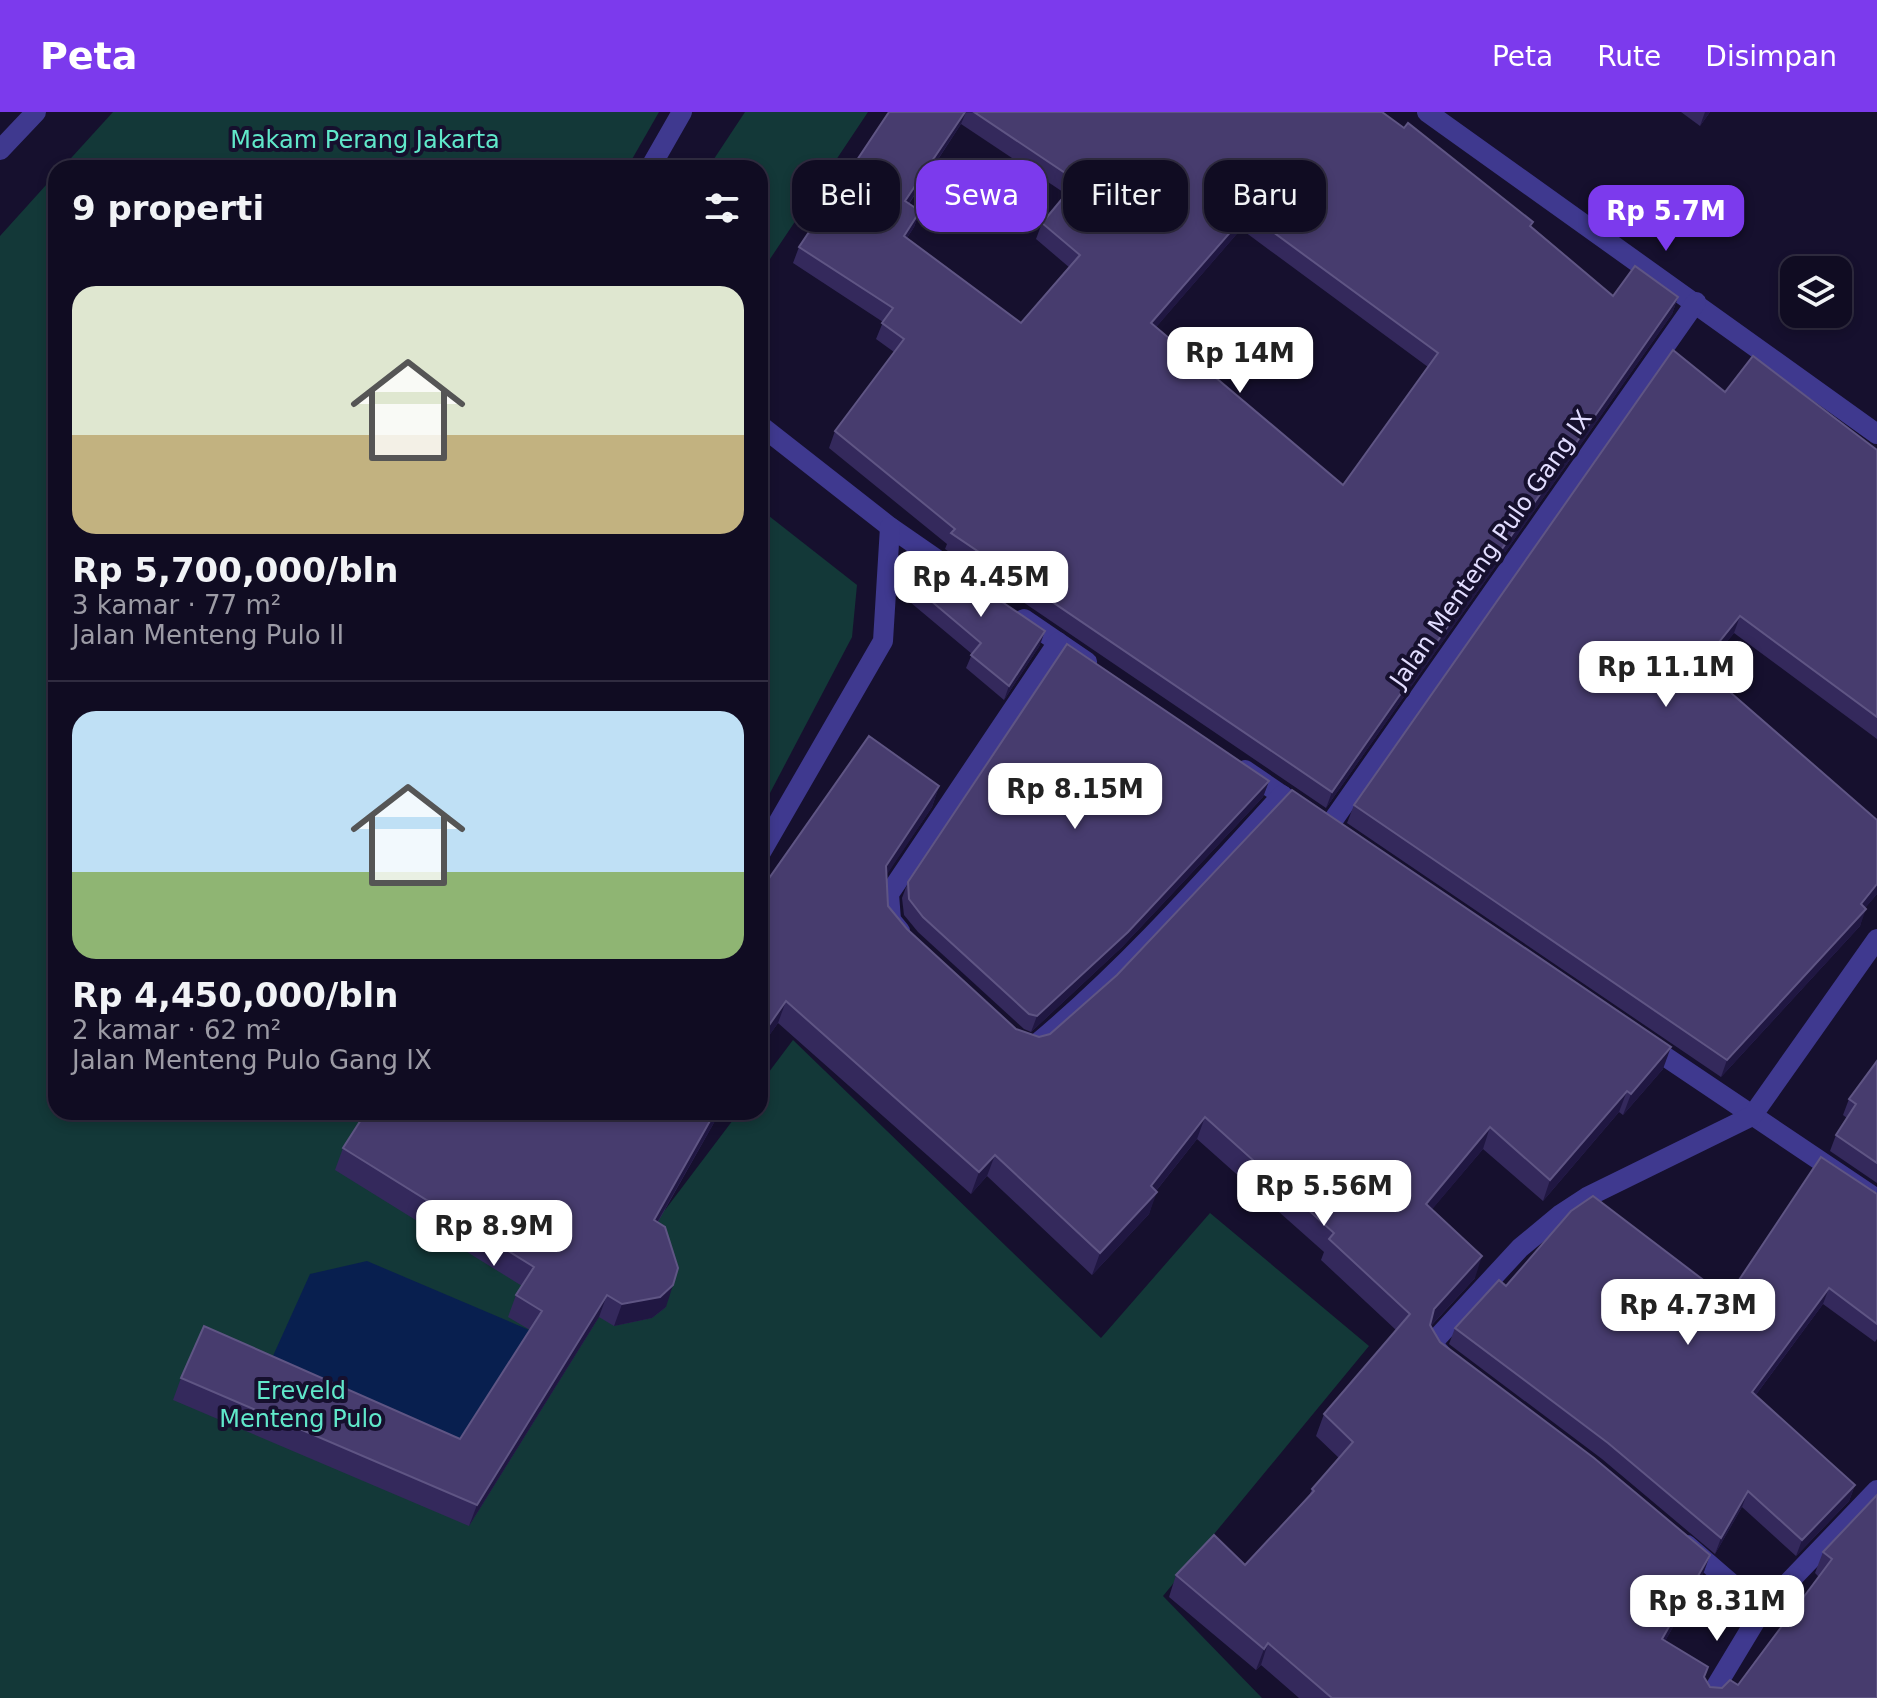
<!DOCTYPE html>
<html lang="id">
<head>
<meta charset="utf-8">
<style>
	body { margin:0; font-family:"DejaVu Sans",sans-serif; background:#1e1a2f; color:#f1f3f6; height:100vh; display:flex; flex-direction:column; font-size:30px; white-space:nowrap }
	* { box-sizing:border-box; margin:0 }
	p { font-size:26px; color:#9c9ba5 }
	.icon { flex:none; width:44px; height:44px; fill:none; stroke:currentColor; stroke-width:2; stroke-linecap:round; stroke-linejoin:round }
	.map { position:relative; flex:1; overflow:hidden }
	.details { position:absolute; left:48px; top:48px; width:720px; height:960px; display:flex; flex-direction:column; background:#100c22; border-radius:24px; box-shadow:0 4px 12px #0003,0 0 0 2px #302c40 }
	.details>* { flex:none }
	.top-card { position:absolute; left:792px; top:48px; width:760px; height:72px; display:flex; gap:16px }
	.fabs { position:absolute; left:1780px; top:144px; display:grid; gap:16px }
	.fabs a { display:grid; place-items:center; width:72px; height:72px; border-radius:16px; background:#100c22; box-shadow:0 4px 12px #0003,0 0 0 2px #302c40; font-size:40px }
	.price { position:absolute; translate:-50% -68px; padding:0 18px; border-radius:16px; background:#fff; color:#222; font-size:26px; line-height:52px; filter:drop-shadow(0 2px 4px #0008) }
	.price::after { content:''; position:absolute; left:50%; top:48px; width:24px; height:18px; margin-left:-12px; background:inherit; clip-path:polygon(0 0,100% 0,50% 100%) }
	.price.current { background:#7c3aed; color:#fff }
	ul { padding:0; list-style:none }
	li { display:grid; align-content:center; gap:16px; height:424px; padding:0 24px }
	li+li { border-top:2px solid #302c40 }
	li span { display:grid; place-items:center; height:248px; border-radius:24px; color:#555 }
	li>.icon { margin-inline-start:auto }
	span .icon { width:144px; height:144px; fill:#fffc; stroke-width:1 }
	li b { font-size:34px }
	h2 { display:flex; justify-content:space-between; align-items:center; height:96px; padding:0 24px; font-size:34px }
	.tag { padding:0 28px; border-radius:24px; background:#100c22; box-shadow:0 4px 12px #0003,0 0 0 2px #302c40; font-size:28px; line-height:72px }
	.tag.current { background:#7c3aed; color:#fff }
	header { display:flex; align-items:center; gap:48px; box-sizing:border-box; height:112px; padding:0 40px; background:#7c3aed; color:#fff }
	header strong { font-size:38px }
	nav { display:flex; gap:44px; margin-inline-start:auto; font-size:28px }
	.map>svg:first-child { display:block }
</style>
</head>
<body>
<header>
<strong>Peta</strong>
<nav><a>Peta</a><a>Rute</a><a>Disimpan</a></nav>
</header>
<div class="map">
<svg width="1877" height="1586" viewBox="0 0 1877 1586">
	<rect width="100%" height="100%" fill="#16102e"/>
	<!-- green -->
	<g fill="#133838">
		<polygon points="113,0 659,0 627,56 62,56"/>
		<polygon points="745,0 868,0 760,162 760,56 708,56"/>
		<polygon points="56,62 56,1000 602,1000 580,1044 665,1098 739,1000 760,1000 760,972 793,928 1101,1226 1210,1101 1369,1234 1163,1484 1262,1586 0,1586 0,124"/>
		<polygon points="760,397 857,473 852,525 760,700"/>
	</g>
	<!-- water -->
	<polygon fill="#081f4f" points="367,1149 534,1220 452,1349 263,1266 310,1162"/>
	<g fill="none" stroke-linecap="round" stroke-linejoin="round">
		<!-- minor -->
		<g stroke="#3f398f" stroke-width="20">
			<polyline points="1427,0 1877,322"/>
			<polyline points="650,56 682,0"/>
			<polyline points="760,313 890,415 955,460"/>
			<polyline points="1024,507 1087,550"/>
			<polyline points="1245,658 1308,701"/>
			<polyline points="1329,714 1696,190"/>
			<polyline points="760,742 883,529 890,415"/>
			<polyline points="900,819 891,808 889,782 1058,530"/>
			<polyline points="1645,931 1877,1087"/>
			<path d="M1028 932 1034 934C1125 858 1202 771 1282 683"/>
			<polyline points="1446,1247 1435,1235 1436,1227 1520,1136 1561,1102 1587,1085 1752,1004 1877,827"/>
			<polyline points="1687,1433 1762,1498"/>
			<polyline points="1709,1586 1762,1498 1877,1378"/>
		</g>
		<!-- tertiary -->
		<polyline stroke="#3f398f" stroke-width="20" points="0,38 36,0"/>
	</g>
	<!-- wall -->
	<g fill="#34295c" fill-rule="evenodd">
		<path d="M889 0H1382L1531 114 1613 184 1678 185 1672 202 1326 696 945 437 947 432 829 336 835 319 894 240 876 227 883 210 793 151 799 135ZM961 12 1066 82 1042 111 1036 127 1070 156 1021 211 907 126 914 115 920 99 909 92ZM1241 117 1428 255 1343 373 1156 215Z"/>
		<polygon points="1681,0 1710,0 1700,14"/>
		<polygon points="1725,280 1877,338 1877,627 1734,521 1704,557 1877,708 1877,782 1865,796 1860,814 1721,965 1347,711 1354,693"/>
		<polygon points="910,471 1040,533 1004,588 966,556 972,542 904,485"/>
		<polygon points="1269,669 1263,685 1122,835 1031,920 1024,917 918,820 904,803 902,786 908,770"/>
		<polygon points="939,674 932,695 886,763 888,794 907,817 1016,917 1039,925 1663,957 1623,1003 1619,1000 1543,1089 1483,1037 1432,1097 1475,1166 1431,1214 1440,1230 1710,1443 1702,1465 1665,1529 1704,1565 1710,1575 1722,1576 1738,1573 1819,1465 1815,1461 1823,1440 1877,1383 1877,1586 1299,1586 1261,1553 1256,1558 1169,1485 1176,1463 1245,1453 1309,1384 1312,1377 1339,1346 1316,1324 1324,1302 1396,1218 1321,1148 1324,1140 1197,1027 1156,1079 1149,1102 1092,1163 987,1064 971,1082 778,911 760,936 760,779"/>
		<polygon points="1877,949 1877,1071 1830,1039 1836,1023 1847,1006 1843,1003 1849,987"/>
		<polygon points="366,1000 720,1000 658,1110 666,1195 652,1206 614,1214 599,1205 469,1414 173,1288 181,1266 460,1327 530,1218 508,1205 516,1183 522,1174 335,1058 343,1036"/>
		<polygon points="1875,1082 1877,1082 1877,1227 1875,1230 1823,1192 1755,1284 1855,1373 1849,1389 1796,1444 1742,1395 1715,1442 1602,1347 1449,1232 1455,1216 1506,1174 1727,1186"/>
	</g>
	<!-- shaded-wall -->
	<g fill="#201742">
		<polygon points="965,0 966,0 961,12 899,106 905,89"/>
		<polygon points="1705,0 1710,0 1700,14"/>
		<polygon points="920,99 914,115 898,140 904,124"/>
		<polygon points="1247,101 1241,117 1145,228 1151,211"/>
		<polygon points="1678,185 1672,202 1326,696 1332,680"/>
		<polygon points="1740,504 1734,521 1694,571 1700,554"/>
		<polygon points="1045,519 1040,533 1004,588 1009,574"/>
		<polygon points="1269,669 1263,685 1122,835 1031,920 1037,904"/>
		<polygon points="939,674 932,695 878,776 886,754"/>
		<polygon points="1877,772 1877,782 1854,809 1861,792"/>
		<polygon points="1866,797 1860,814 1721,965 1727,948"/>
		<polygon points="786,889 778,911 760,936 760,926"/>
		<polygon points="1671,935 1663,957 1623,1003 1631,982"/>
		<polygon points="1627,979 1619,1000 1543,1089 1550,1068"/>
		<polygon points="715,1000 720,1000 646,1130 654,1108"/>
		<polygon points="1205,1005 1197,1027 1144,1094 1157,1080 1149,1102 1092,1163 1100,1141 1151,1074"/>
		<polygon points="1490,1015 1483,1037 1418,1114 1426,1092"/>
		<polygon points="995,1043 987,1064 971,1082 979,1060"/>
		<polygon points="1482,1144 1475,1166 1426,1219 1434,1197"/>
		<polygon points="673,1173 666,1195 652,1206 614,1214 622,1192"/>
		<polygon points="1829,1176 1823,1192 1746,1296 1752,1280"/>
		<polygon points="607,1183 599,1205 469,1414 477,1393"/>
		<polygon points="1855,1373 1849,1389 1796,1444 1802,1428"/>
		<polygon points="1748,1379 1742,1395 1715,1442 1721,1426"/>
		<polygon points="1710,1443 1702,1465 1654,1548 1662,1527"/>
		<polygon points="1268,1531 1261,1553 1256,1558 1264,1537"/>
	</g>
	<!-- building -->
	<g fill="#473c6e" stroke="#5f5584" stroke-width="2" fill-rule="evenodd">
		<path d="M889 0H965L905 89 920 99 904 124 1021 211 1080 143 1042 111 1077 69 974 0H1382L1404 16 1408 11 1533 110 1530 114 1613 184 1635 154 1678 185 1332 680 951 421 955 417 835 319 904 227 882 211 893 196 799 135ZM1247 101 1438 241 1343 373 1151 211Z"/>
		<polygon points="1673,238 1725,280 1753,244 1877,338 1877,605 1740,504 1700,554 1877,708 1877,772 1861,792 1866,797 1727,948 1354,693"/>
		<polygon points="933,443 1045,519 1009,574 971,543 981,531 910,471"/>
		<polygon points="1067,532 1269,669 1128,820 1037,904 1029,902 923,805 909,787 908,770"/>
		<polygon points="869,624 939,674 886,754 888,794 907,817 1016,917 1039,925 1050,922 1117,863 1292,678 1671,935 1631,982 1627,979 1550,1068 1490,1015 1426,1092 1482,1144 1434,1197 1430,1213 1440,1230 1594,1346 1710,1443 1662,1527 1708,1555 1704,1565 1710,1575 1722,1576 1730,1568 1738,1573 1832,1447 1823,1440 1877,1383 1877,1586 1332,1586 1268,1531 1264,1537 1176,1463 1214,1423 1245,1453 1314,1379 1312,1377 1353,1330 1324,1302 1410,1202 1329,1127 1334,1121 1205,1005 1151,1074 1157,1080 1100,1141 995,1043 979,1060 786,889 760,926 760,779"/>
		<polygon points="1877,949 1877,1051 1836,1023 1856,992 1849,987"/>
		<polygon points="366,1000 715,1000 654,1108 665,1115 678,1156 673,1173 660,1185 622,1192 607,1183 477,1393 181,1266 204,1214 460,1327 542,1199 516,1183 534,1155 343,1036"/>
		<polygon points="1821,1045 1877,1082 1877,1212 1829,1176 1752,1280 1855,1373 1802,1428 1748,1379 1721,1426 1608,1331 1455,1216 1499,1168 1506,1174 1571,1099 1593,1084 1727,1186"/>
	</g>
	<g text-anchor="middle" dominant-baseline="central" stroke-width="8" stroke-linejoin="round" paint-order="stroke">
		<!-- park labels -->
		<g font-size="24" fill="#60e8ca" stroke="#16102e">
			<text x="365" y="28">Makam Perang Jakarta</text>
			<text x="301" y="1279">Ereveld<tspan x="301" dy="28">Menteng Pulo</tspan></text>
		</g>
		<!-- street labels -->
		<g font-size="24" fill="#e2ddff" stroke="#16102e">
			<text transform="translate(1491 437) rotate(-55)">Jalan Menteng Pulo Gang IX</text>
		</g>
	</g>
</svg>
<div class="fabs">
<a><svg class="icon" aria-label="layers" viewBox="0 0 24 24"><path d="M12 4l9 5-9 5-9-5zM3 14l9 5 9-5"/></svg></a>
</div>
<b class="price current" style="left:1666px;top:141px">Rp 5.7M</b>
<b class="price" style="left:1240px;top:283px">Rp 14M</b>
<b class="price" style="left:981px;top:507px">Rp 4.45M</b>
<b class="price" style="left:1666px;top:597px">Rp 11.1M</b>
<b class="price" style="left:1075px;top:719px">Rp 8.15M</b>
<b class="price" style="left:1324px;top:1116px">Rp 5.56M</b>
<b class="price" style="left:494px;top:1156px">Rp 8.9M</b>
<b class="price" style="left:1688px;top:1235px">Rp 4.73M</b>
<b class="price" style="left:1717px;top:1531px">Rp 8.31M</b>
<div class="top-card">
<a class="tag">Beli</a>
<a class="tag current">Sewa</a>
<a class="tag">Filter</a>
<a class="tag">Baru</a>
</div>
<section class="details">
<h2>9 properti<svg class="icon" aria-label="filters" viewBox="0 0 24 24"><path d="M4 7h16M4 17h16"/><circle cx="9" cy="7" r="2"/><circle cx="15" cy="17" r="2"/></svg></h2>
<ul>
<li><span style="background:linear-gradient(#dfe7d0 60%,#c2b280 0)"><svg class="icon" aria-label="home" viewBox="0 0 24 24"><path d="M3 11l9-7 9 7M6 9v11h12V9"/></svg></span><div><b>Rp 5,700,000/bln</b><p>3 kamar · 77 m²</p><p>Jalan Menteng Pulo II</p></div></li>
<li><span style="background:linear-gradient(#bfe0f5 65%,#8fb573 0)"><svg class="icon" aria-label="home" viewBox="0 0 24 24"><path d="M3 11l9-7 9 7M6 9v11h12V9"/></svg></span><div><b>Rp 4,450,000/bln</b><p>2 kamar · 62 m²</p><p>Jalan Menteng Pulo Gang IX</p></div></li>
</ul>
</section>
</div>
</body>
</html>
